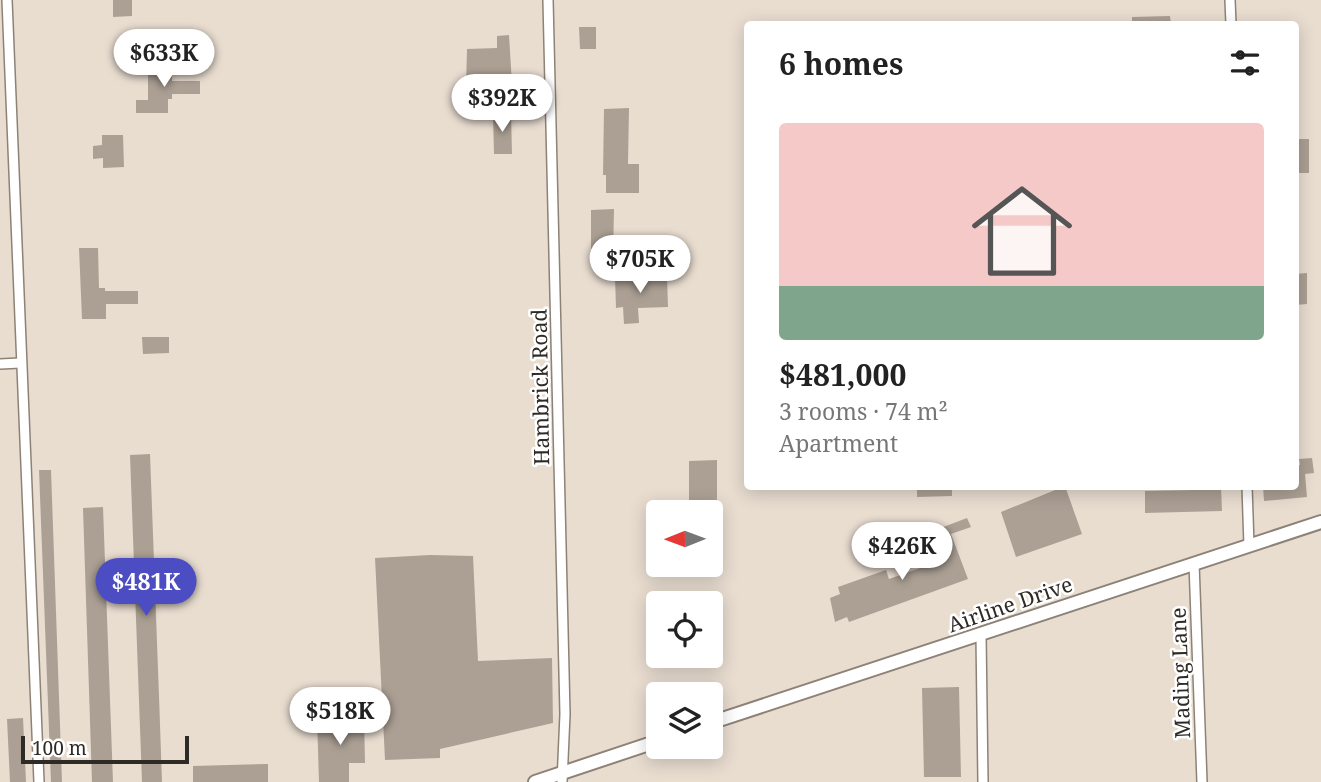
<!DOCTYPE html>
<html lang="en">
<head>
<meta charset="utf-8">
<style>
	body { margin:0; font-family:"Noto Serif",serif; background:#f6f6f6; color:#222; height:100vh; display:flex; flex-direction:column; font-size:26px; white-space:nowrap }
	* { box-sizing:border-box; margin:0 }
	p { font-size:23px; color:#767676 }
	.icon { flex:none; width:38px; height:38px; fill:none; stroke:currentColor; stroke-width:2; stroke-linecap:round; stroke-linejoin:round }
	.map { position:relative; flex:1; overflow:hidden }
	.drawer { position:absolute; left:744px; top:21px; width:555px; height:469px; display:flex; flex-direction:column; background:#fff; border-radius:7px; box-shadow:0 4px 18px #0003 }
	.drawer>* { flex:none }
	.needle { width:46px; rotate:269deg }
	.controls { position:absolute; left:646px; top:500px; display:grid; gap:14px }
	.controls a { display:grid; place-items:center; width:77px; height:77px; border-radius:7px; background:#fff; box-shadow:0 4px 18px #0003; font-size:35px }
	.scale { position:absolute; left:21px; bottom:18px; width:168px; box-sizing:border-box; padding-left:7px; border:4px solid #2e2a25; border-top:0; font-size:19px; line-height:24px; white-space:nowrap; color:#2e2a25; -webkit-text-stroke:5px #fff; paint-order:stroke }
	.price { position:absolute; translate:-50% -60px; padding:0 16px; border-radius:24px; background:#fff; color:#222; font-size:23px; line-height:46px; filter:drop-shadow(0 2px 4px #0008) }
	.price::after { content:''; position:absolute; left:50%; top:42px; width:21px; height:16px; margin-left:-10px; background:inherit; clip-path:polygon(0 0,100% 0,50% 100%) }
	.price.active { background:#4d4dc3; color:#fff }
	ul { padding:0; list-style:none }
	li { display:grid; align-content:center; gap:14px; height:371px; padding:0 35px }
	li+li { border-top:2px solid #e0e0e0 }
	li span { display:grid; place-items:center; height:217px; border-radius:7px; color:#555 }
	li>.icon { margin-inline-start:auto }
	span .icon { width:126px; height:126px; fill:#fffc; stroke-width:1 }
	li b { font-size:30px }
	h2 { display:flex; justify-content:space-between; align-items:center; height:84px; padding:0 35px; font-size:30px }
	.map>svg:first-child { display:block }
</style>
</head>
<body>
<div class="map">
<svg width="1321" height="782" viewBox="0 0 1321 782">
	<rect width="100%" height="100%" fill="#e9ddd0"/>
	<!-- building -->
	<g fill="#aca094">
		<polygon points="113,0 132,0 132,16 113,17"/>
		<polygon points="1170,16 1171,24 1132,24 1132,17"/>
		<polygon points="579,27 596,27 596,49 580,49"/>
		<polygon points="509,35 512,84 508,84 508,93 480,94 479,86 466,86 467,49 497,48 497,36"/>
		<polygon points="154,60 172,60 172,81 200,81 200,94 172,94 172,99 168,99 168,113 136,113 136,100 148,100 148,70 153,70"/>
		<polygon points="629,108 628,164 639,164 639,193 606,193 606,175 603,175 604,109"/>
		<polygon points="493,113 511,113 512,154 494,154"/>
		<polygon points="102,135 123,135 124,167 103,168 103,158 93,159 93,146 102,145"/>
		<rect x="1295" y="139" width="14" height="34"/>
		<polygon points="614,209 613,254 591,254 591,210"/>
		<polygon points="79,248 98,248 99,288 105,288 105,291 138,291 138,304 106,304 106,319 82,319"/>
		<polygon points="1307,273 1307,304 1295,305 1295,274"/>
		<polygon points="667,275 668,307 638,308 639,323 624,324 623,307 616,308 615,277"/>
		<polygon points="142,337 169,337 169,353 143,354"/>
		<polygon points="150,454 159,696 162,782 142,782 130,455"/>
		<polygon points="1312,458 1314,473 1305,474 1307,497 1264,501 1263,486 1295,486 1295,465 1300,465 1299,459"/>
		<polygon points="717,460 717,513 689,513 689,461"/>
		<polygon points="39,470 51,470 62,782 51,782"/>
		<polygon points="917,486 952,486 952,496 917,497"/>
		<polygon points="1065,486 1082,534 1016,557 1001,512"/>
		<polygon points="1195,486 1221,486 1222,511 1145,513 1145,491 1195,490"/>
		<polygon points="103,507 113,782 92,782 83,508"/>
		<polygon points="967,518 971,527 951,534 968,579 849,622 847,617 835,622 830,598 840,594 838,587 886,570 889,579 920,568 919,563 947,552 938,529"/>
		<polygon points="430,555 473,556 478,661 552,658 553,723 440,749 440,758 385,760 375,558"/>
		<polygon points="959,687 961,777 924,777 922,688"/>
		<polygon points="364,717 365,763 349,763 349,782 319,782 317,718"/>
		<polygon points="23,718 26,782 10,782 7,719"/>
		<polygon points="268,764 268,782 193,782 193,766"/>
	</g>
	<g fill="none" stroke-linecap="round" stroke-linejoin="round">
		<defs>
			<g id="minor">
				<polyline points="7,0 39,782"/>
				<polyline points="548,0 565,714 562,782"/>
				<polyline points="1230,0 1231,24"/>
				<polyline points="0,364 20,363"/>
				<polyline points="1247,486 1249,546"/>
				<polyline points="1194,563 1202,782"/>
				<polyline points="981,635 983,782"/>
			</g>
			<g id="secondary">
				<polyline points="710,723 1321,522"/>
				<polyline points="535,782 658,741"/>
			</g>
		</defs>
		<!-- minor casing -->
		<use href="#minor" stroke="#8d8277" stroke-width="12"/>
		<!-- secondary casing -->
		<use href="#secondary" stroke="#8d8277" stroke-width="16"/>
		<!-- minor -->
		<use href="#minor" stroke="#fff" stroke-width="9"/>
		<!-- secondary -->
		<use href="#secondary" stroke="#fff" stroke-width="12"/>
	</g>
	<g text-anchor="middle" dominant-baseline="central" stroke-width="5" stroke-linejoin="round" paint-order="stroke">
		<!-- street labels -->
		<g font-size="21" fill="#2e2a25" stroke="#fff">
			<text transform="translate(540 387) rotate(-91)">Hambrick Road</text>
			<text transform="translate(1010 604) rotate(-19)">Airline Drive</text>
			<text transform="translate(1180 673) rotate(-92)">Mading Lane</text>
		</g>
	</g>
</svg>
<div class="controls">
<a><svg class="needle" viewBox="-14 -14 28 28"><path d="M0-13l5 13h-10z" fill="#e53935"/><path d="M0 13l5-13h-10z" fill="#767676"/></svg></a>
<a><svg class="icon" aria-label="locate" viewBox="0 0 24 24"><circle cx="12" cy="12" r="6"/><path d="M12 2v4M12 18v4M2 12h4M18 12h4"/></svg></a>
<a><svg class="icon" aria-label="layers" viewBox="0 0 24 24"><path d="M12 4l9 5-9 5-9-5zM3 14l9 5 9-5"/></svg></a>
</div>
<div class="scale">100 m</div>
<b class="price" style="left:164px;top:89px">$633K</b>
<b class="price" style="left:502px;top:134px">$392K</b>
<b class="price" style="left:640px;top:295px">$705K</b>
<b class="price" style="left:902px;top:582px">$426K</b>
<b class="price active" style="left:146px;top:618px">$481K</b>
<b class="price" style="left:340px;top:747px">$518K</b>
<section class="drawer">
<h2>6 homes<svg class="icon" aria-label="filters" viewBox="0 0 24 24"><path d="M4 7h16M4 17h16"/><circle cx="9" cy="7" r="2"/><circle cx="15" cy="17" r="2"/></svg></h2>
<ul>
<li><span style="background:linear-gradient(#f6c9c9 75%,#7fa58c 0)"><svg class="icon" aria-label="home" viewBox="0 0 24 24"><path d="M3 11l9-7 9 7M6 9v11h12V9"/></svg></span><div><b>$481,000</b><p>3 rooms · 74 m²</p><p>Apartment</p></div></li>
</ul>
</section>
</div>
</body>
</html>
